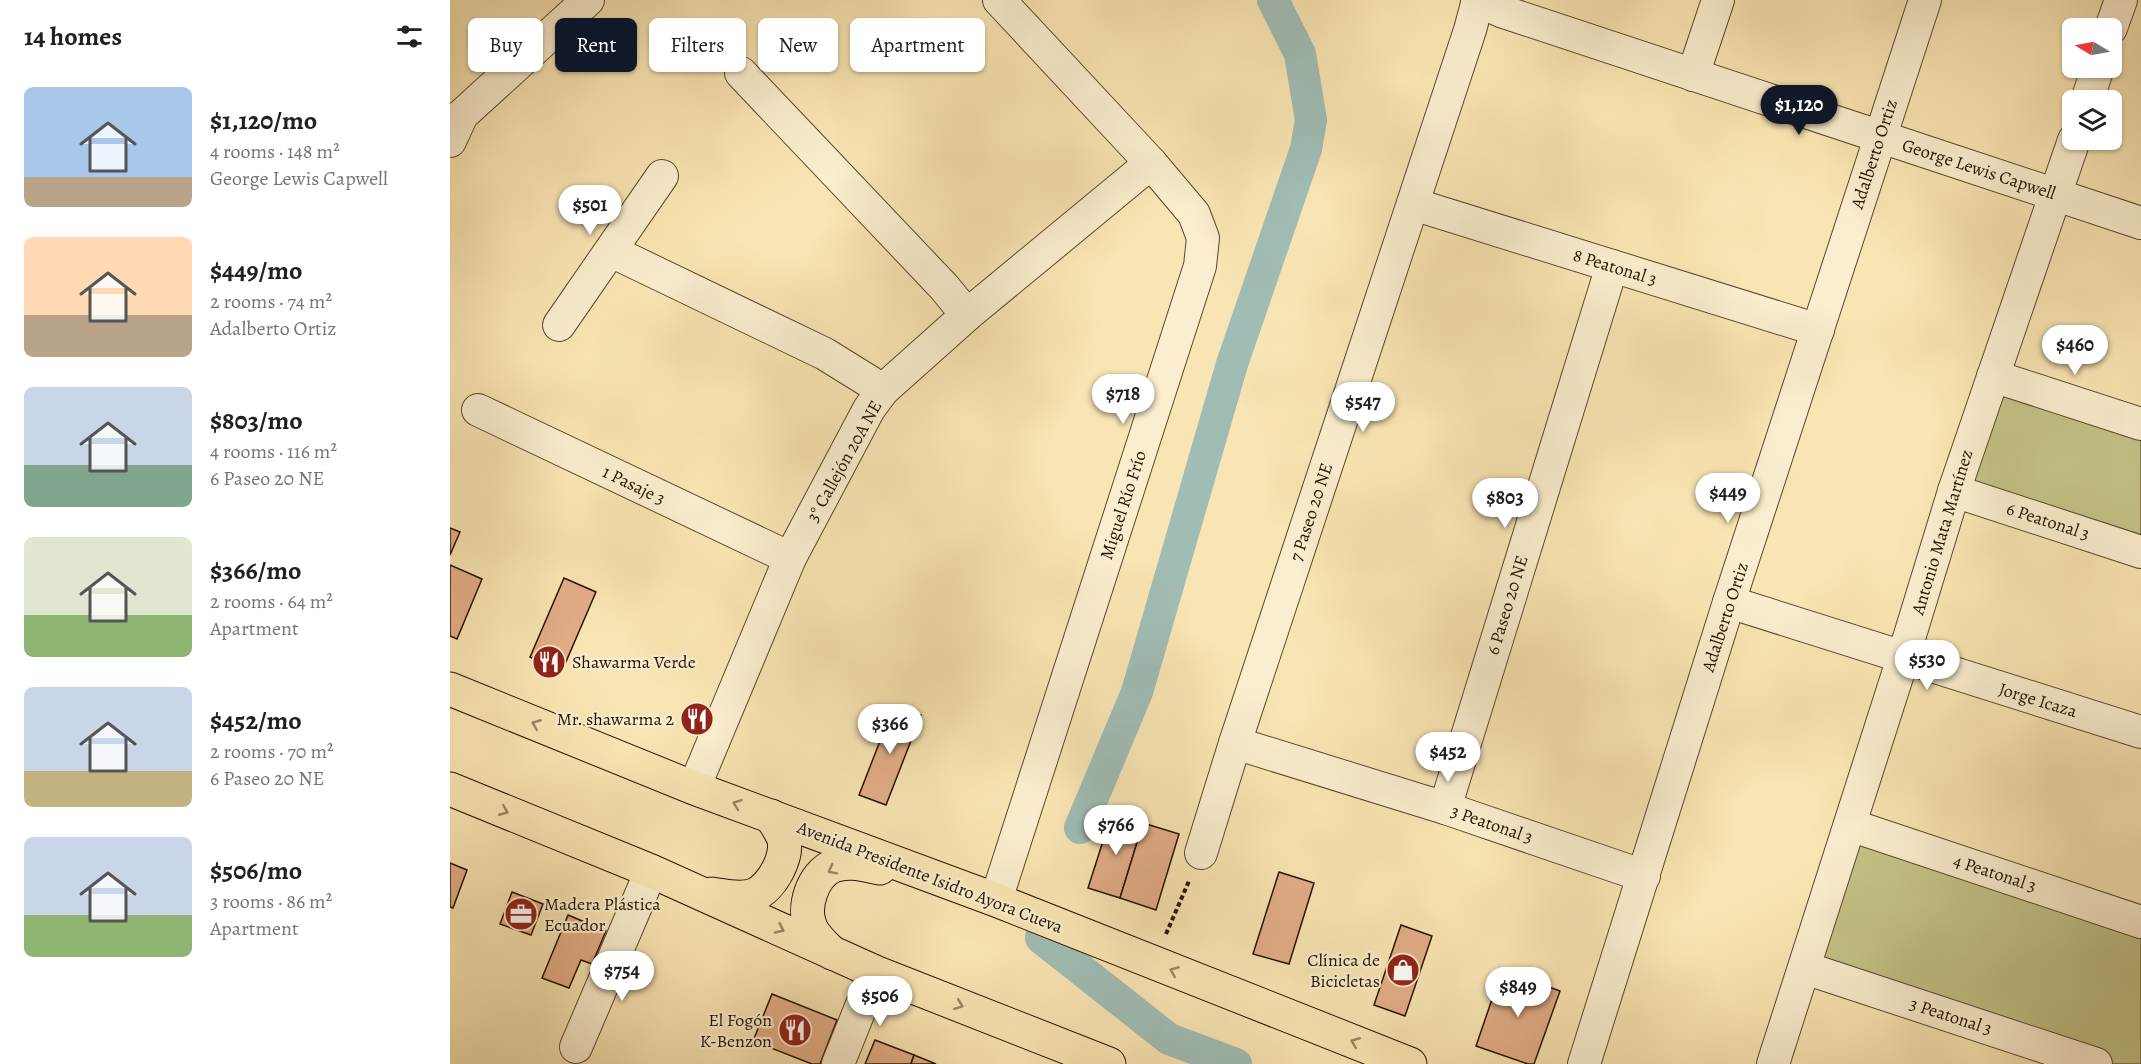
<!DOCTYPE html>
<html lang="en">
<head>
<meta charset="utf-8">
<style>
	body { margin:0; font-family:Alegreya,serif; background:#f6f6f6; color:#202124; height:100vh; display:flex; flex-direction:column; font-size:22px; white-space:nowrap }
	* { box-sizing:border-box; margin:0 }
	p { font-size:20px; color:#757577 }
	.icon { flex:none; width:33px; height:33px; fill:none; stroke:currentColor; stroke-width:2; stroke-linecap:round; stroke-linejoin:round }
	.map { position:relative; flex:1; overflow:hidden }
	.side { display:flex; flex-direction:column; background:#fff; width:450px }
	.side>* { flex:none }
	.hud { position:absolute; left:18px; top:18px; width:570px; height:54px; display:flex; gap:12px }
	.needle { width:39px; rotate:280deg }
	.controls { position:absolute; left:1612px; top:18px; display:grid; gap:12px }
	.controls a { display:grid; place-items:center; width:60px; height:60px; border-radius:9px; background:#fff; box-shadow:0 2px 4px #0004; font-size:30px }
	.price { position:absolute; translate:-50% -51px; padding:0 14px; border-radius:21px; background:#fff; color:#222; font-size:20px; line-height:39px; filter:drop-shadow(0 2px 3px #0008) }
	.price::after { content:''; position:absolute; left:50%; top:36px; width:18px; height:14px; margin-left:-9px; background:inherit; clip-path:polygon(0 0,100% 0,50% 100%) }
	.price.selected { background:#111827; color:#fff }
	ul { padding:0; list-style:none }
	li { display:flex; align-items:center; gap:18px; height:150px; padding:0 24px }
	li span { display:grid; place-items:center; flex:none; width:168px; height:120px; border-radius:9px; color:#555 }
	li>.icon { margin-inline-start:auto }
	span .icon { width:72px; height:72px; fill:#fffc; stroke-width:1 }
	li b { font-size:26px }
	h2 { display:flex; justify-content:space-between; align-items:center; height:72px; padding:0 24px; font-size:26px }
	.pill { padding:0 21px; border-radius:9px; background:#fff; box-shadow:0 2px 4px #0004; font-size:21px; line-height:54px }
	.pill.selected { background:#111827; color:#fff }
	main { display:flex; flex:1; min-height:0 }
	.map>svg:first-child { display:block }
</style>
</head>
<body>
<main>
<section class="side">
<h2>14 homes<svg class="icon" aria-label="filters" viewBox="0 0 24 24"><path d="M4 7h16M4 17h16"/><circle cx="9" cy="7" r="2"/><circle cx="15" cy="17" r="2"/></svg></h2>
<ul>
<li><span style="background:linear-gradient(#a9c7e8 75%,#b9a48a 0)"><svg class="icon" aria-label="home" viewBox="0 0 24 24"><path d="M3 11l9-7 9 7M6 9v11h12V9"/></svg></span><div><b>$1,120/mo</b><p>4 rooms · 148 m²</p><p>George Lewis Capwell</p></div></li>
<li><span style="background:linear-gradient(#ffd9b3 65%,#b9a48a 0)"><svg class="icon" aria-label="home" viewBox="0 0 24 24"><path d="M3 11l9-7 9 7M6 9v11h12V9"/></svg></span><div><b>$449/mo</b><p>2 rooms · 74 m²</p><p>Adalberto Ortiz</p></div></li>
<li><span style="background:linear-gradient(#c9d6e8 65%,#7fa58c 0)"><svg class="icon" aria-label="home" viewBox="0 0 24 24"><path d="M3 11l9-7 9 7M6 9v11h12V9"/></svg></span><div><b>$803/mo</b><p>4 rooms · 116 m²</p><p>6 Paseo 20 NE</p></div></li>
<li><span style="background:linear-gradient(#dfe7d0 65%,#8fb573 0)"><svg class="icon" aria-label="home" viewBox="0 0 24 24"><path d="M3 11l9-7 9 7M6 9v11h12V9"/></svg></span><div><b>$366/mo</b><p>2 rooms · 64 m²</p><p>Apartment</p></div></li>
<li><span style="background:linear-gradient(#c9d6e8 70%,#c2b280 0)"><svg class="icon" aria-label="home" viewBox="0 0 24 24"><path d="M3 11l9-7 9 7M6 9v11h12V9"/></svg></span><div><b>$452/mo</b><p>2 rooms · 70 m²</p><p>6 Paseo 20 NE</p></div></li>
<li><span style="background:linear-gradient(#c9d6e8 65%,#8fb573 0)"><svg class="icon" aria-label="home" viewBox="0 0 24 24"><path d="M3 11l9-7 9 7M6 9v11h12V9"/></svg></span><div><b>$506/mo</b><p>3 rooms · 86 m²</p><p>Apartment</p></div></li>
</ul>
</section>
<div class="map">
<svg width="1691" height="1064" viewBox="0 0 1691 1064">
	<rect width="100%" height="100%" fill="#f9e5b3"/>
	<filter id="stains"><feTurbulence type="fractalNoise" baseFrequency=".00333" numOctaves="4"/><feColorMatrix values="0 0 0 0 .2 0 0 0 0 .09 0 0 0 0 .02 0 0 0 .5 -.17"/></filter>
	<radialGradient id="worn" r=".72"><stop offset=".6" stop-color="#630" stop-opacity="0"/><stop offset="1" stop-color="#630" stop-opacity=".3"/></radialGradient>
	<!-- green -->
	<g fill="#c4c388" stroke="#746a44" stroke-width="1.5">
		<polygon points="1543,376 1691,424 1691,549 1504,491"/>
		<polygon points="1400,825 1691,922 1691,1064 1646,1064 1355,968"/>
	</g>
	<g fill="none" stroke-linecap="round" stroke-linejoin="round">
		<!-- canal -->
		<g stroke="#a0bdb5" stroke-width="32">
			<polyline points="630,828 687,692 782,364 856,149 861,120 850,54 823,0"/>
			<polyline points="591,938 719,1039 786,1064"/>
		</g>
	</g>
	<!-- building -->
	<g fill="#e2ad87" stroke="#251200" stroke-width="1.5">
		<polygon points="0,528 10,532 0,555"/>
		<polygon points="0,565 32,579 7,639 0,636"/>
		<polygon points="114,578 146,592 112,671 80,657"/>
		<polygon points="444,705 471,715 436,805 409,795"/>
		<polygon points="662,813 693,823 670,898 638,888"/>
		<polygon points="693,823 729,834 706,910 670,898"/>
		<polygon points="0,863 17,870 3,908 0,907"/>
		<polygon points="829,872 864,883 839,964 803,954"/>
		<polygon points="62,892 93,904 81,935 50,924"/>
		<polygon points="118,915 156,931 142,964 131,960 119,988 92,978"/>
		<polygon points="951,925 982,936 955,1016 924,1005"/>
		<polygon points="1052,970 1110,991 1084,1064 1078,1064 1026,1046"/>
		<polygon points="322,994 387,1020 370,1064 362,1064 303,1041"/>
		<polygon points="425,1040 464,1055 461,1064 415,1064"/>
		<polygon points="464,1055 486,1064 461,1064"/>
	</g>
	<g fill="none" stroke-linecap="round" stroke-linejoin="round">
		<defs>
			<g id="minor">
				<polyline points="1027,0 1051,11 1691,223"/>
				<polyline points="1661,28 1671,0"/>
				<polyline points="291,73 494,287 517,315"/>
				<polyline points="1243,75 1268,0"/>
				<polyline points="1637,100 1648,68"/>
				<polyline points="0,141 12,115 138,0"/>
				<polyline points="963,204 1368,330"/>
				<polyline points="161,251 375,354 433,390"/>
				<polyline points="109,325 212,176"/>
				<polyline points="1543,376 1691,424"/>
				<polyline points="28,410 340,558"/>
				<polyline points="1504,491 1691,552"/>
				<polyline points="1279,602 1691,732"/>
				<polyline points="785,743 995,808 1194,876"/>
				<polyline points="244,788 340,558 419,409 433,390 517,315 701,163"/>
				<polyline points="995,808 1162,266"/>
				<polyline points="1400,825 1691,922"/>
				<polyline points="751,853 785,743 1020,30 1028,0"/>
				<polyline points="546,900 750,266 753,238 744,214 701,163 549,0"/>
				<polyline points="1355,968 1646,1064"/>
				<polyline points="126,1047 201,871"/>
				<polyline points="388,1064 425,972"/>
				<polyline points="1134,1064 1279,602 1475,0"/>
				<polyline points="1323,1064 1453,658 1504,491 1624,140"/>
			</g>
			<g id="major">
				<polyline points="0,689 244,788 546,900 960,1064"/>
				<polyline points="0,789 201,871 425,972 659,1064"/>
				<path d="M262 894C275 896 291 900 304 895 322 888 340 855 333 837 330 830 325 823 321 816"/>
				<path d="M382 953C375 946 365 937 361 928 352 908 362 875 383 866 398 860 415 865 430 868"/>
			</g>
		</defs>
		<!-- minor casing -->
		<use href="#minor" stroke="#5a472d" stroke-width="34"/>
		<!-- major casing -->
		<use href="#major" stroke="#251200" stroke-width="35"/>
		<!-- path -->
		<polyline stroke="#251200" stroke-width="4" stroke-dasharray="4.5 3" stroke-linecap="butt" points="716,934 739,881"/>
		<!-- minor -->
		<use href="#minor" stroke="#fbeece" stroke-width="32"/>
		<!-- major -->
		<use href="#major" stroke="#f9e5b3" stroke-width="33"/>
	</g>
	<!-- one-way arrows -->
	<defs><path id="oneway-chevron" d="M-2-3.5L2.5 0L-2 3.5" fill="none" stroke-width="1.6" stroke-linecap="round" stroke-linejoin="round" transform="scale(1.5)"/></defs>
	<g stroke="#9a8662">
		<use href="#oneway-chevron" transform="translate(86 724) rotate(-158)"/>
		<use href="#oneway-chevron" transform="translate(287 804) rotate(-160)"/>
		<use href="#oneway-chevron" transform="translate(54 811) rotate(22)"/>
		<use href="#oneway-chevron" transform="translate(382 870) rotate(153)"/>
		<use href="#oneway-chevron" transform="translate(330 929) rotate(25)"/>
		<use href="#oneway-chevron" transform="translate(724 971) rotate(-158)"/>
		<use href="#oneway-chevron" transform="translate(509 1005) rotate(21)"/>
		<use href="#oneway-chevron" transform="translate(905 1042) rotate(-158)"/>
	</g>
	<!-- icons -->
	<defs>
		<symbol id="restaurant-disc" viewBox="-11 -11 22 22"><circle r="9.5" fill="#8f2418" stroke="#fbeece"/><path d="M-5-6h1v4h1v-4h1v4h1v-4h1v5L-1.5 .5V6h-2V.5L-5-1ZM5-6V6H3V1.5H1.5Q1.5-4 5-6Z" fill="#fff"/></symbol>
		<symbol id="office-disc" viewBox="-11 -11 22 22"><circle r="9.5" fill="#8f2418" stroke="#fbeece"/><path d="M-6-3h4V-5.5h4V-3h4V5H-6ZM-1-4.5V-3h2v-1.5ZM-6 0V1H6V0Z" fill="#fff"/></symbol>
		<symbol id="shop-disc" viewBox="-11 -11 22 22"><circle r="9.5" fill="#8f2418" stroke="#fbeece"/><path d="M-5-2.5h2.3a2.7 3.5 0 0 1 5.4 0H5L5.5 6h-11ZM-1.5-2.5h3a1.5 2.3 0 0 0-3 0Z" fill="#fff"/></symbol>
	</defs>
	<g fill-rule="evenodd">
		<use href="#restaurant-disc" x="80" y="643" width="38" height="38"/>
		<use href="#restaurant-disc" x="228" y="700" width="38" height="38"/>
		<use href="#office-disc" x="52" y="895" width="38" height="38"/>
		<use href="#shop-disc" x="934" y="951" width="38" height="38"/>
		<use href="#restaurant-disc" x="326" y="1011" width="38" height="38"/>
	</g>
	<g text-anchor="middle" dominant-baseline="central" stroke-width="4.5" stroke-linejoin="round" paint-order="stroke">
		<!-- street labels -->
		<g font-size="18" fill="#251200" stroke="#fbeece">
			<text transform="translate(1424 154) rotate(-72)">Adalberto Ortiz</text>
			<text transform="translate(1529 169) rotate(18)">George Lewis Capwell</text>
			<text transform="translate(1165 267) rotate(17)">8 Peatonal 3</text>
			<text transform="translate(394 461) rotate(-61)">3° Callejón 20A NE</text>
			<text transform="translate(184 485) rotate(26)">1 Pasaje 3</text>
			<text transform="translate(673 505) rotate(-72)">Miguel Río Frío</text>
			<text transform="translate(861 512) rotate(-72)">7 Paseo 20 NE</text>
			<text transform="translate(1598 521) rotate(18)">6 Peatonal 3</text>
			<text transform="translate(1492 532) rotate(-73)">Antonio Mata Martínez</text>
			<text transform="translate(1057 605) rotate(-73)">6 Paseo 20 NE</text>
			<text transform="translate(1275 617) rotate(-72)">Adalberto Ortiz</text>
			<text transform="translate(1588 700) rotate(17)">Jorge Icaza</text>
			<text transform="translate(1042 824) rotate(19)">3 Peatonal 3</text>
			<text transform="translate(1545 873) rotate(18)">4 Peatonal 3</text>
			<text transform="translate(480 877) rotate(21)">Avenida Presidente Isidro Ayora Cueva</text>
			<text transform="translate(1501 1016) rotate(18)">3 Peatonal 3</text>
		</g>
		<!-- poi labels -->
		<g font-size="18" fill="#251200" stroke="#fbeece" text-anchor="end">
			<text x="122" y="662" text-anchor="start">Shawarma Verde</text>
			<text x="224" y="719">Mr. shawarma 2</text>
			<text x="94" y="904" text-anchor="start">Madera Plástica<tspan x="94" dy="21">Ecuador</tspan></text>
			<text x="930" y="960">Clínica de<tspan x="930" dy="21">Bicicletas</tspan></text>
			<text x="322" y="1020">El Fogón<tspan x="322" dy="21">K-Benzon</tspan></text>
		</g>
	</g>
	<rect width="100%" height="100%" filter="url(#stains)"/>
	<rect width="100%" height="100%" fill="url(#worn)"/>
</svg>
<div class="controls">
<a><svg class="needle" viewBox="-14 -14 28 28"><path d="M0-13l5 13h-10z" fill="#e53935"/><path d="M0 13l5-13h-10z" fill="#757577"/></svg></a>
<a><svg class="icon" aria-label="layers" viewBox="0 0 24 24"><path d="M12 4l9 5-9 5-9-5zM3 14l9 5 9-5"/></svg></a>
</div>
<b class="price selected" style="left:1349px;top:136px">$1,120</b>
<b class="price" style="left:140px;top:236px">$501</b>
<b class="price" style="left:1625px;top:376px">$460</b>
<b class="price" style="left:673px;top:425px">$718</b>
<b class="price" style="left:913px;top:433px">$547</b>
<b class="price" style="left:1278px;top:524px">$449</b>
<b class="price" style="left:1055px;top:529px">$803</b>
<b class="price" style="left:1477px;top:691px">$530</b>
<b class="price" style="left:440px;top:755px">$366</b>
<b class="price" style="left:998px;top:783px">$452</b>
<b class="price" style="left:666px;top:856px">$766</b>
<b class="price" style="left:172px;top:1002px">$754</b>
<b class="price" style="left:1068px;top:1018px">$849</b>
<b class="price" style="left:430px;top:1027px">$506</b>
<div class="hud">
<a class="pill">Buy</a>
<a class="pill selected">Rent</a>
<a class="pill">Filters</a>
<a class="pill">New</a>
<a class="pill">Apartment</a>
</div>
</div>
</main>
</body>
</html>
